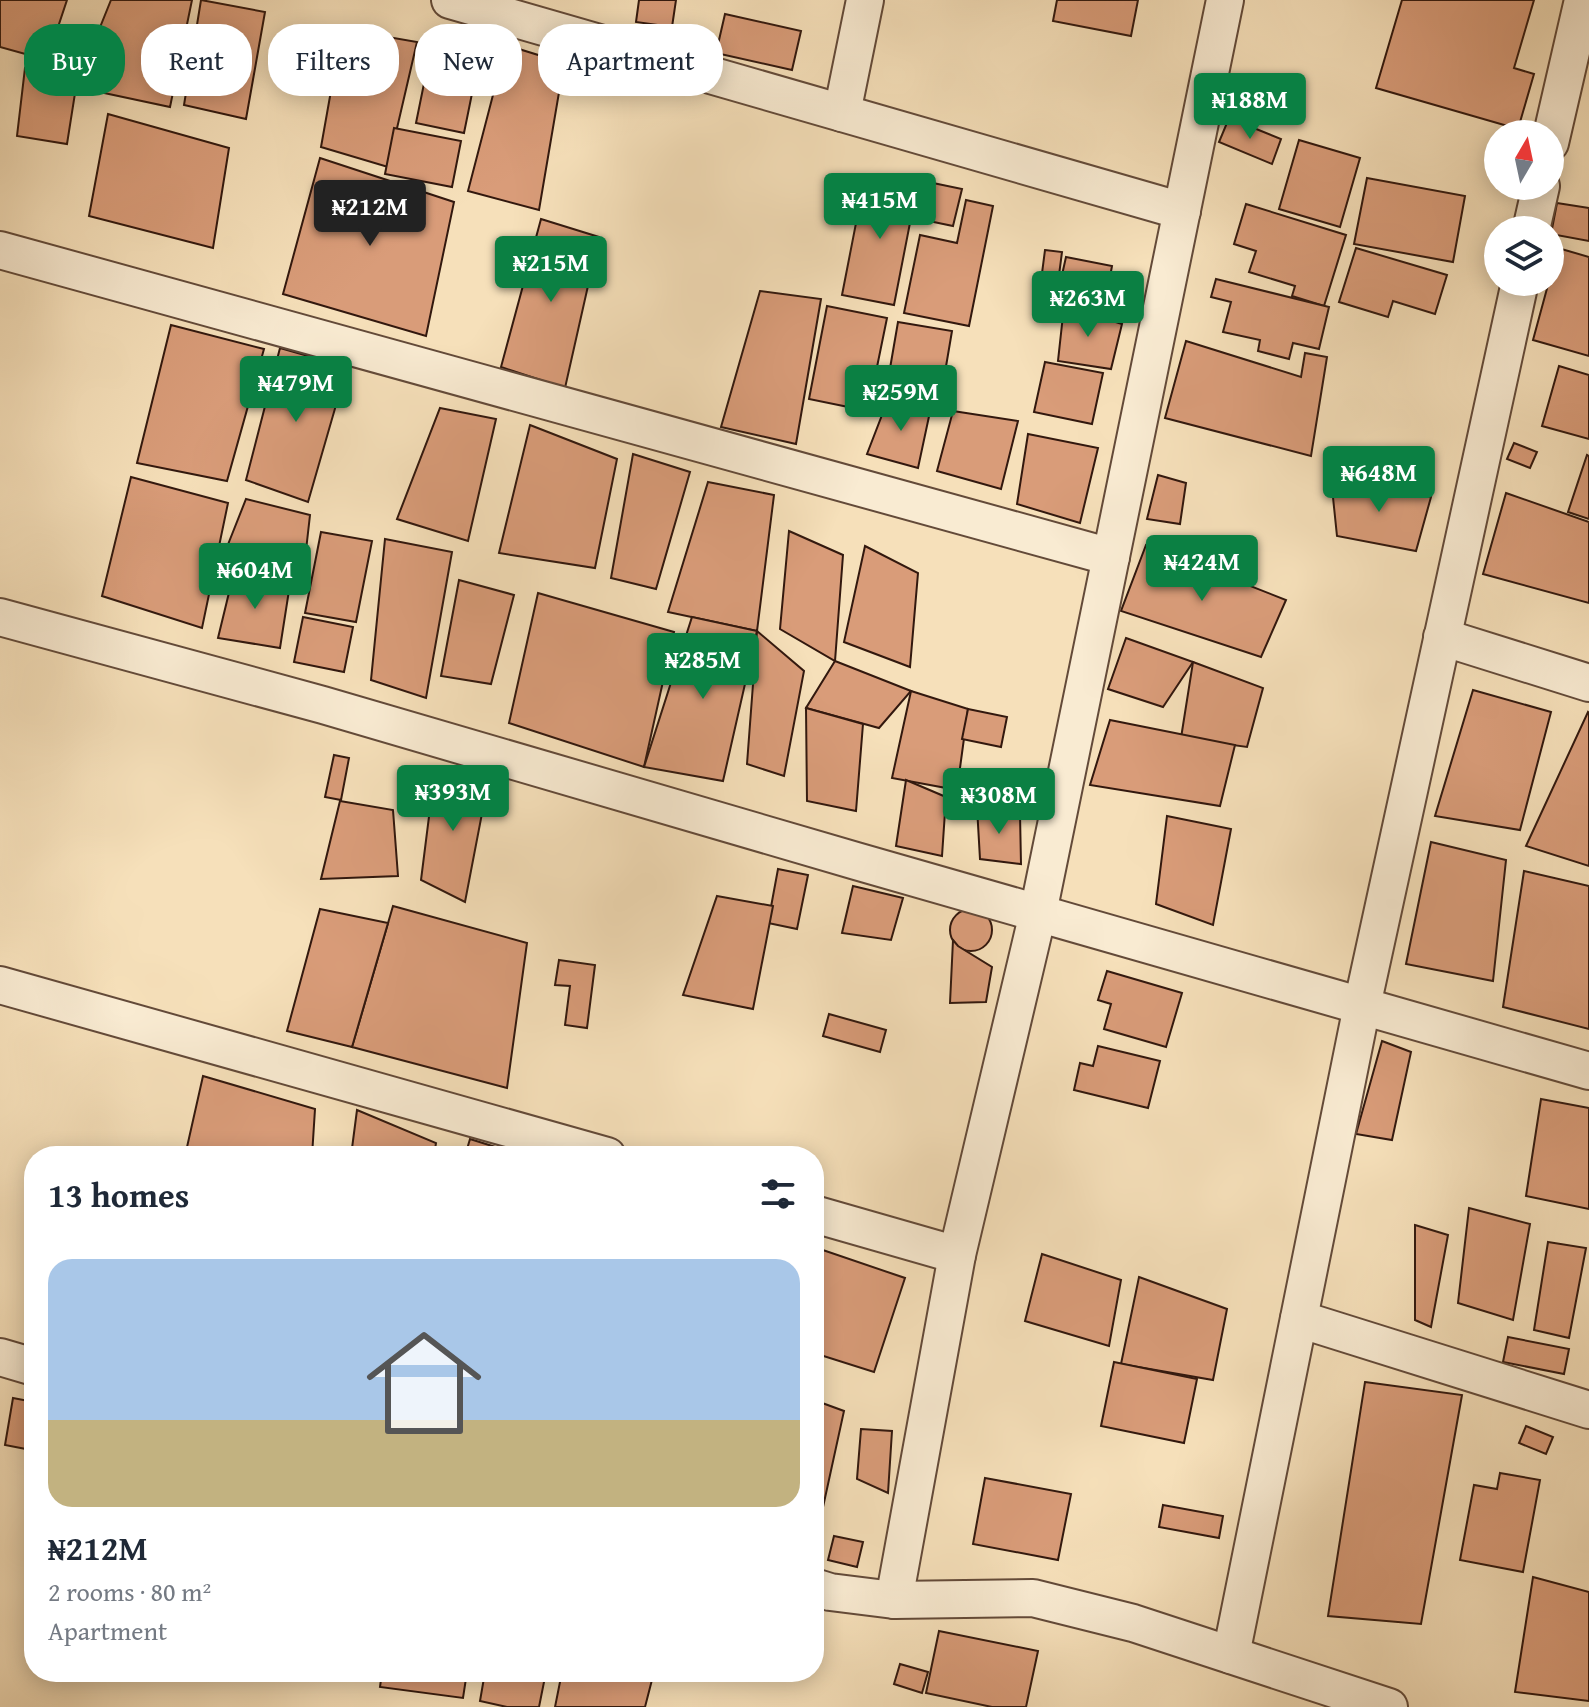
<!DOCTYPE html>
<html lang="en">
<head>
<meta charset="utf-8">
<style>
	body { margin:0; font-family:"Gentium Book Plus",serif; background:#f2f2f3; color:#1f2937; height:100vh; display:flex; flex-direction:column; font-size:30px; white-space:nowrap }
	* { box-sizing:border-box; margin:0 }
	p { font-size:26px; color:#747a83 }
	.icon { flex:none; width:44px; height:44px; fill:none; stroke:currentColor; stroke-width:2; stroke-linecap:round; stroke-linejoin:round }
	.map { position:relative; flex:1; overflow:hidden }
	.drawer { position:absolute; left:24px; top:1146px; width:800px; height:536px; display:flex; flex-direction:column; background:#fff; border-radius:32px; box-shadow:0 4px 20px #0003 }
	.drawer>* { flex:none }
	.hud { position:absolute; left:24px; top:24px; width:800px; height:72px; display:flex; gap:16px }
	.needle { width:52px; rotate:9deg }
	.buttons { position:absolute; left:1484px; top:120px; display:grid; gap:16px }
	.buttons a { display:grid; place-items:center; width:80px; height:80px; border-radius:50%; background:#fff; box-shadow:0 4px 20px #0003; font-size:40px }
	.price { position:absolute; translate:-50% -68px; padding:0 18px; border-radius:8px; background:#0b8043; color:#fff; font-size:26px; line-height:52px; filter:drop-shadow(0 2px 4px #0008) }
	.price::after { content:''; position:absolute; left:50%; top:48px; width:24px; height:18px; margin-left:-12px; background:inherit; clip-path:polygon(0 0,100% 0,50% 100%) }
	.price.current { background:#222; color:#fff }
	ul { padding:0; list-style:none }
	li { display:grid; align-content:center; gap:16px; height:424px; padding:0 24px }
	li+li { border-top:2px solid #e0e1e3 }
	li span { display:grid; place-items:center; height:248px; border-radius:24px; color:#555 }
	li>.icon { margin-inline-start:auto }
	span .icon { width:144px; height:144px; fill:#fffc; stroke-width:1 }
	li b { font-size:34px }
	h2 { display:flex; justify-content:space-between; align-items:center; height:96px; padding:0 24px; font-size:34px }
	.pill { padding:0 28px; border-radius:32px; background:#fff; box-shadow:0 4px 20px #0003; font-size:28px; line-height:72px }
	.pill.current { background:#0b8043; color:#fff }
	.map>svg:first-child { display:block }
</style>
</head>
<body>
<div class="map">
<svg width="1589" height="1707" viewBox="0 0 1589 1707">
	<rect width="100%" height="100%" fill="#f6e0ba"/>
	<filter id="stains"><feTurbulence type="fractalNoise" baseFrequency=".0025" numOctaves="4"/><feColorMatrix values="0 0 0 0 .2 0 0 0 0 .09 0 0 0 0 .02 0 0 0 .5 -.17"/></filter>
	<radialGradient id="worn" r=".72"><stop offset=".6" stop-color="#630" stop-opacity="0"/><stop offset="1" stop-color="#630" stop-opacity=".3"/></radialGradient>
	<!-- building -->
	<g fill="#d99c79" stroke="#32180e" stroke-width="2">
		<polygon points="0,0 67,0 47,60 0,47"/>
		<polygon points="111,0 192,0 170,107 76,87"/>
		<polygon points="201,0 265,12 246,119 184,105"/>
		<polygon points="639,0 676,0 672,27 636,22"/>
		<polygon points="1057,0 1138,0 1131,36 1053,21"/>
		<polygon points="1402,0 1534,0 1514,68 1534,74 1518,129 1376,88"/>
		<polygon points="725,14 801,31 792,70 716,53"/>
		<polygon points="342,29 417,42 388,167 321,147"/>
		<polygon points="506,45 564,63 539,210 468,191"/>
		<polygon points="430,54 478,64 464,133 416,123"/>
		<polygon points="25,68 76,87 67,144 17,136"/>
		<polygon points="108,114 229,148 213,248 89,216"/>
		<polygon points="1229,118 1281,139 1272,164 1219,142"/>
		<polygon points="394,128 461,141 452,187 385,174"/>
		<polygon points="1299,140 1360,158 1340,227 1279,209"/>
		<polygon points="320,158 454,202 426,336 283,294"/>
		<polygon points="865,177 917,187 894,305 842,295"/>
		<polygon points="1367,178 1465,196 1453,262 1354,244"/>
		<polygon points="933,183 962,189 953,226 924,220"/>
		<polygon points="966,200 993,206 969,326 904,313 920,235 957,243"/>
		<polygon points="1557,203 1589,208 1589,241 1551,234"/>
		<polygon points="1246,204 1346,235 1324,306 1292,296 1295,286 1249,272 1256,251 1234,244"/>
		<polygon points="541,219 599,237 565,388 501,367"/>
		<polygon points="1356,248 1447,275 1435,314 1393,301 1388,317 1339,302"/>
		<polygon points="1558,248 1589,257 1589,356 1533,340"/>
		<polygon points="1045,250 1062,252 1058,283 1041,281"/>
		<polygon points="1066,257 1112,266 1107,293 1060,284"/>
		<polygon points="1216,279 1329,307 1319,349 1293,343 1289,359 1258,351 1260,340 1223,332 1231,302 1211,297"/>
		<polygon points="760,291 821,299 796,444 721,427"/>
		<polygon points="827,306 887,318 868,411 809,399"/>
		<polygon points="1064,306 1122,324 1111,369 1058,361"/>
		<polygon points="898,322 952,331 942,390 888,380"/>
		<polygon points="171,325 264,349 227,481 137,463"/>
		<polygon points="1186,341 1301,377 1305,353 1327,357 1311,456 1165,418"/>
		<polygon points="280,348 347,367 308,502 246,480"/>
		<polygon points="1045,362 1103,373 1092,424 1034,412"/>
		<polygon points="1559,366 1589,375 1589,439 1542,426"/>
		<polygon points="889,397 931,407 918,468 867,454"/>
		<polygon points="440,408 496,419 468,541 397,519"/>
		<polygon points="953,411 1018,421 1001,489 937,471"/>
		<polygon points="530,425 617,459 595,568 499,553"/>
		<polygon points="1028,434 1098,448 1080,523 1017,504"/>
		<polygon points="1514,443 1537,452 1530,468 1507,459"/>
		<polygon points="633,454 690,472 656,589 611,578"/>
		<polygon points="1587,455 1589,456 1589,519 1568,512"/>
		<polygon points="1158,475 1186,483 1180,524 1147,519"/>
		<polygon points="131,477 228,503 202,628 102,596"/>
		<polygon points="1331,478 1431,497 1416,551 1337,536"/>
		<polygon points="708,482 774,495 757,631 668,612"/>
		<polygon points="1506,493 1589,522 1589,603 1483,574"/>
		<polygon points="246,499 310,515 304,568 227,547"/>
		<polygon points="789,531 843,555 835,661 780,629"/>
		<polygon points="321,532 372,541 356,622 305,613"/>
		<polygon points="385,539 452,552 426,698 371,680"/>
		<polygon points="1146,545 1286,600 1261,657 1121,611"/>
		<polygon points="865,546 918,573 910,667 844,642"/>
		<polygon points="234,572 290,584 280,648 218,638"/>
		<polygon points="459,580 514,595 491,684 441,676"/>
		<polygon points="538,593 674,632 644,767 509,723"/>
		<polygon points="303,617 353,627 344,672 294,662"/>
		<polygon points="692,617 757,631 723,781 644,767"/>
		<polygon points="757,631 804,671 784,776 747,764"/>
		<polygon points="1126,638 1193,662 1163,707 1108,689"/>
		<polygon points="835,661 911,691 879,728 806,708"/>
		<polygon points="1193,662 1263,688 1247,747 1181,738"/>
		<polygon points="1473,690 1551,712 1520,830 1435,816"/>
		<polygon points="911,691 968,709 957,790 892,778"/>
		<polygon points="806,708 863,724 856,811 807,801"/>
		<polygon points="968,709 1007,717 1001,747 962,739"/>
		<polygon points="1588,712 1589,713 1589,866 1526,846"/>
		<polygon points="1110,720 1235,745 1220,806 1090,785"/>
		<polygon points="334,755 349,758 341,800 325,797"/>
		<polygon points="434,777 489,777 465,902 421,880"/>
		<polygon points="906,780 946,797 942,856 896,846"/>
		<polygon points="340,801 393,810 398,876 321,879"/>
		<polygon points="977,807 1020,814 1021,864 980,859"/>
		<polygon points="1167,816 1231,829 1213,925 1156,904"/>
		<polygon points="1431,842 1506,860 1493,981 1406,964"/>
		<polygon points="778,869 808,875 797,929 768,923"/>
		<polygon points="1524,871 1589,886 1589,1029 1503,1007"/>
		<polygon points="853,886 903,898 891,940 842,933"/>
		<polygon points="717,896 773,906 753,1009 683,995"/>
		<polygon points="393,906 527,943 507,1088 352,1047"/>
		<polygon points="320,909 388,923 352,1047 287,1031"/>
		<circle cx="971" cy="930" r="21"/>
		<polygon points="953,940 958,946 992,967 986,1002 950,1003"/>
		<polygon points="559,960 595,965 587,1028 565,1025 570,986 555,985"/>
		<polygon points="1107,971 1182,993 1166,1047 1104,1029 1111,1004 1098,1000"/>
		<polygon points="829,1014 886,1030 880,1052 823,1036"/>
		<polygon points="1382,1041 1411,1052 1392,1140 1356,1134"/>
		<polygon points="1098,1046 1160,1061 1148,1108 1074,1090 1080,1063 1093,1066"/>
		<polygon points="203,1076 315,1109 312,1156 185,1156"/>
		<polygon points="1541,1099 1589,1108 1589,1209 1526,1196"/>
		<polygon points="357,1110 436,1143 434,1156 351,1156"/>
		<polygon points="470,1139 524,1156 465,1156"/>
		<polygon points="1469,1208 1530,1224 1513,1320 1458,1303"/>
		<polygon points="1415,1225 1448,1235 1431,1327 1415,1320"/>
		<polygon points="1548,1242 1586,1248 1569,1338 1534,1330"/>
		<polygon points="814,1247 905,1278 874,1372 814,1353"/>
		<polygon points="1042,1254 1121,1280 1109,1346 1025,1321"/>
		<polygon points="1139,1277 1227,1309 1213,1380 1121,1364"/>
		<polygon points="1508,1337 1569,1349 1564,1374 1503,1362"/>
		<polygon points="1114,1362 1197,1379 1184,1443 1101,1426"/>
		<polygon points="1365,1382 1462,1395 1421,1624 1328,1616"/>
		<polygon points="13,1398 34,1402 26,1449 5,1445"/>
		<polygon points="814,1400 844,1411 818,1530 814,1529"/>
		<polygon points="1526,1426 1553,1437 1546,1454 1519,1443"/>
		<polygon points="861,1429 892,1431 888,1493 857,1479"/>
		<polygon points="1500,1473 1540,1480 1523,1572 1460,1560 1474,1485 1497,1489"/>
		<polygon points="985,1478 1071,1494 1058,1560 973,1544"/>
		<polygon points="1163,1505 1223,1516 1219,1538 1159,1527"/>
		<polygon points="834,1536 863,1542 857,1567 828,1560"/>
		<polygon points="1533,1577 1589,1592 1589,1701 1515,1692"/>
		<polygon points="939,1631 1038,1651 1026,1707 992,1707 926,1693"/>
		<polygon points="900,1664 928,1672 922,1693 894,1684"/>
		<polygon points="382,1672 467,1672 463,1698 380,1687"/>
		<polygon points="485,1672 546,1672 539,1707 507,1707 480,1701"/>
		<polygon points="562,1672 654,1672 645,1707 555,1707"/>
	</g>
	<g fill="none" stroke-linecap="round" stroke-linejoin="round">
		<defs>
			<g id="minor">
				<polyline points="450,0 1182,211"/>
				<polyline points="842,113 865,0"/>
				<polyline points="1550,143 1583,0"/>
				<polyline points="1531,230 1541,186"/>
				<polyline points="0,250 1111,557"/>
				<polyline points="0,617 323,705 856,861 1589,1071"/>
				<polyline points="1442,637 1589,683"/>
				<polyline points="0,985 607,1156"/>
				<polyline points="814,1214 957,1255"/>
				<polyline points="1299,1319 1589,1410"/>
				<polyline points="0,1357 34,1367"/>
				<polyline points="814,1587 830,1592 894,1600 1033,1598 1133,1623 1389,1707"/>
				<polyline points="894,1600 957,1255 1038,913 1225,0"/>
				<polyline points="1231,1655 1362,1006 1520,282"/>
			</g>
		</defs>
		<!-- minor casing -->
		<use href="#minor" stroke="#634a39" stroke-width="40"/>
		<!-- minor -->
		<use href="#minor" stroke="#f9ebd2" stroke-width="36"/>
	</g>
	<rect width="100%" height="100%" filter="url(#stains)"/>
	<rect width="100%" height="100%" fill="url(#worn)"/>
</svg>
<div class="buttons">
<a><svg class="needle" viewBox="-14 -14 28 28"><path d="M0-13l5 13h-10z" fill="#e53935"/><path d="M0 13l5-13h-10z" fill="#747a83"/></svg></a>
<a><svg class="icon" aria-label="layers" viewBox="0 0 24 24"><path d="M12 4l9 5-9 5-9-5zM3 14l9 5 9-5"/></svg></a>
</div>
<b class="price" style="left:1250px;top:141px">₦188M</b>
<b class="price" style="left:880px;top:241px">₦415M</b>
<b class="price current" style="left:370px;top:248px">₦212M</b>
<b class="price" style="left:551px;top:304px">₦215M</b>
<b class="price" style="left:1088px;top:339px">₦263M</b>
<b class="price" style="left:296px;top:424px">₦479M</b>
<b class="price" style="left:901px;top:433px">₦259M</b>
<b class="price" style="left:1379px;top:514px">₦648M</b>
<b class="price" style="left:1202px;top:603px">₦424M</b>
<b class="price" style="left:255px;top:611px">₦604M</b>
<b class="price" style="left:703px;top:701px">₦285M</b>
<b class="price" style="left:453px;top:833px">₦393M</b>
<b class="price" style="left:999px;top:836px">₦308M</b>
<div class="hud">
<a class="pill current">Buy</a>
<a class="pill">Rent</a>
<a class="pill">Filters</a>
<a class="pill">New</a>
<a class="pill">Apartment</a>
</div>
<section class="drawer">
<h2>13 homes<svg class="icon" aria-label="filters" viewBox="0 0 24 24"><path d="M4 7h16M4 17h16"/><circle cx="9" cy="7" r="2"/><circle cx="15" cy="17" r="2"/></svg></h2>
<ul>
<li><span style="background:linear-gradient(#a9c7e8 65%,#c2b280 0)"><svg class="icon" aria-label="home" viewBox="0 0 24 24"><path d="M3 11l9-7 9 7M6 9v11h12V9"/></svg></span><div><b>₦212M</b><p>2 rooms · 80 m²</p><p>Apartment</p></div></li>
</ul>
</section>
</div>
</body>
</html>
